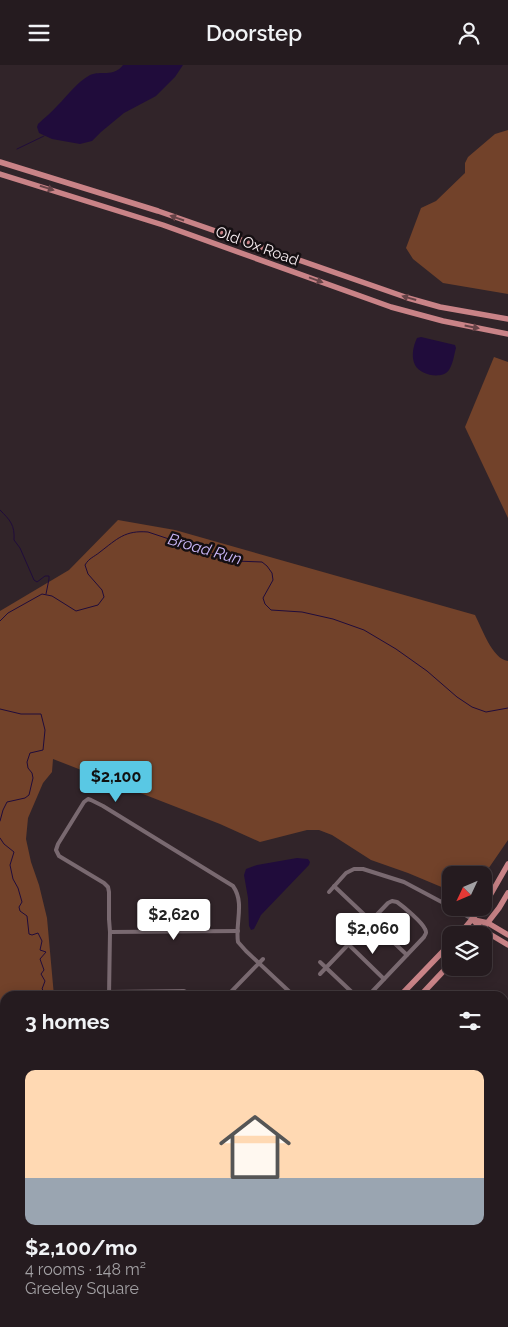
<!DOCTYPE html>
<html lang="en">
<head>
<meta charset="utf-8">
<style>
	body { margin:0; font-family:Raleway,sans-serif; background:#2d2428; color:#f1f3f6; height:100vh; display:flex; flex-direction:column; font-size:19px; white-space:nowrap }
	* { box-sizing:border-box; margin:0 }
	p { font-size:16px; color:#a3a1a4 }
	.icon { flex:none; width:28px; height:28px; fill:none; stroke:currentColor; stroke-width:2; stroke-linecap:round; stroke-linejoin:round }
	.map { position:relative; flex:1; overflow:hidden }
	.details { position:absolute; left:0px; top:926px; width:509px; height:336px; display:flex; flex-direction:column; background:#251b1f; border-radius:15px 15px 0 0; box-shadow:0 2px 12px #0003,0 0 0 1px #42393d }
	.details>* { flex:none }
	.needle { width:32px; rotate:226deg }
	.fabs { position:absolute; left:442px; top:801px; display:grid; gap:10px }
	.fabs a { display:grid; place-items:center; width:50px; height:50px; border-radius:10px; background:#251b1f; box-shadow:0 2px 12px #0003,0 0 0 1px #42393d; font-size:25px }
	.price { position:absolute; translate:-50% -42px; padding:0 11px; border-radius:5px; background:#fff; color:#222; font-size:16px; line-height:32px; filter:drop-shadow(0 1px 2px #0008) }
	.price::after { content:''; position:absolute; left:50%; top:30px; width:15px; height:11px; margin-left:-8px; background:inherit; clip-path:polygon(0 0,100% 0,50% 100%) }
	.price.current { background:#59c8e4; color:#111 }
	ul { padding:0; list-style:none }
	li { display:grid; align-content:center; gap:10px; height:265px; padding:0 25px }
	li+li { border-top:1px solid #42393d }
	li span { display:grid; place-items:center; height:155px; border-radius:10px; color:#555 }
	li>.icon { margin-inline-start:auto }
	span .icon { width:90px; height:90px; fill:#fffc; stroke-width:1 }
	li b { font-size:21px }
	h2 { display:flex; justify-content:space-between; align-items:center; height:60px; padding:0 25px; font-size:21px }
	header { display:flex; justify-content:space-between; align-items:center; height:65px; padding:0 25px; background:#251b1f; font-size:22px; font-weight:600 }
	.map>svg:first-child { display:block }
</style>
</head>
<body>
<header><svg class="icon" aria-label="menu" viewBox="0 0 24 24"><path d="M4 6h16M4 12h16M4 18h16"/></svg>Doorstep<svg class="icon" aria-label="person" viewBox="0 0 24 24"><circle cx="12" cy="8" r="4"/><path d="M4 21q1-7 8-7t8 7"/></svg></header>
<div class="map">
<svg width="508" height="1262" viewBox="0 0 508 1262">
	<rect width="100%" height="100%" fill="#312429"/>
	<!-- green -->
	<g fill="#72422a">
		<polygon points="508,65 508,229 443,218 413,194 406,183 421,143 436,136 465,108 465,98 468,92 495,69"/>
		<polygon points="494,292 508,297 508,453 465,362"/>
		<path d="M118 455 175 465 475 550C482 563 492 594 508 596V775L484 810H451V826L408 808 371 795 332 770 319 765H307L260 777 220 759 53 694 52 707 43 718 28 753 26 774 31 797 39 820 47 853 54 931H5V1072L0 1073V546L69 505Z"/>
	</g>
	<!-- water -->
	<g fill="#200c3b">
		<path d="M123 0H183L175 12 156 31 124 48 101 67 92 76 80 79 52 74 39 68 37 62 38 59C44 53 52 47 58 40 68 30 77 17 90 10 101 5 113 13 123 0Z"/>
		<path d="M421 272 455 280 456 283C454 290 453 299 449 305 442 315 420 310 415 300 411 292 413 281 417 273Z"/>
		<polygon points="297,793 308,794 310,797 309,800 261,850 254,864 251,865 249,861 248,833 244,810 246,804 257,800"/>
	</g>
	<g fill="none" stroke-linecap="round" stroke-linejoin="round">
		<!-- stream -->
		<g stroke="#200c3b" stroke-width="1">
			<polyline points="17,84 44,71"/>
			<path d="M0 445C10 455 15 460 14 475L20 483 34 515 37 517 45 511H49V514L46 529"/>
			<path d="M0 556 8 548 42 529 52 531 76 546 98 540 104 532 102 525 88 509 85 500C89 493 94 492 100 487 117 474 125 465 148 467L235 496 262 497 267 501 272 508 273 515 263 533 265 539 271 545 302 547 333 554 364 565 396 584 427 606 457 632 472 642 486 647 508 643"/>
			<polyline points="0,644 21,649 41,649 45,665 43,685 30,688 27,697 28,703 32,708 33,713 29,730 25,733 7,737 3,745 0,756"/>
			<polyline points="0,773 4,779 14,787 10,800 13,814 18,823 22,837 19,842 20,846 27,851 29,869 32,870 38,868 42,876 40,885 46,887 40,894 44,905 41,909 45,916 42,924 46,928 47,931"/>
			<polyline points="130,1258 131,1262"/>
			<polyline points="84,1262 89,1258"/>
		</g>
		<!-- street -->
		<g stroke="#796970" stroke-width="4">
			<polyline points="334,821 407,890"/>
			<polyline points="329,827 346,808 354,804 363,804 404,817 451,842"/>
			<polyline points="452,842 472,854"/>
			<polyline points="110,867 238,866"/>
			<polyline points="348,879 384,914"/>
			<polyline points="320,897 356,931"/>
			<path d="M320 909 388 838 392 836 397 837C404 842 422 857 425 864 427 868 426 868 424 872L368 931"/>
			<polyline points="109,927 184,926 188,928 192,931"/>
			<path d="M109 931 110 867 109 854V827L108 822 104 818 59 791 56 785 58 779 84 737 88 734 91 735 103 741 233 821C245 838 235 858 238 877L246 886 294 931"/>
			<polyline points="227,931 263,894"/>
			<polyline points="504,1086 508,1082"/>
			<polyline points="504,1129 508,1133"/>
			<polyline points="504,1168 508,1164"/>
			<polyline points="504,1208 508,1204"/>
			<polyline points="504,1240 508,1245"/>
			<polyline points="263,1258 266,1262"/>
			<polyline points="360,1258 363,1262"/>
			<polyline points="331,1262 338,1258"/>
			<polyline points="398,1262 404,1258"/>
			<polyline points="439,1262 445,1258"/>
		</g>
		<!-- primary -->
		<g stroke="#c98387" stroke-width="5.5">
			<polyline points="0,97 158,146 408,233 440,242 508,254"/>
			<polyline points="0,109 163,160 391,242 443,256 508,269"/>
			<polyline points="484,841 508,799"/>
			<polyline points="472,854 483,865 508,880"/>
			<polyline points="474,855 488,858 508,870"/>
			<polyline points="459,870 482,842"/>
			<polyline points="478,870 499,843 508,828"/>
			<polyline points="400,931 451,878"/>
			<polyline points="420,931 451,898"/>
			<polyline points="0,1238 5,1235"/>
			<polyline points="0,1259 5,1256"/>
		</g>
	</g>
	<!-- one-way arrows -->
	<defs><path id="oneway-solid" d="M-6-.8H1V-3.2L6.5 0L1 3.2V.8H-6Z" transform="scale(1.25)"/></defs>
	<g fill="#664347">
		<use href="#oneway-solid" transform="translate(47 123) rotate(17)"/>
		<use href="#oneway-solid" transform="translate(177 153) rotate(-161)"/>
		<use href="#oneway-solid" transform="translate(316 215) rotate(20)"/>
		<use href="#oneway-solid" transform="translate(409 233) rotate(-164)"/>
		<use href="#oneway-solid" transform="translate(472 262) rotate(11)"/>
	</g>
	<g text-anchor="middle" dominant-baseline="central" stroke-width="5" stroke-linejoin="round" paint-order="stroke">
		<!-- street labels -->
		<g font-size="15" fill="#f8eef2" stroke="#150f12">
			<text transform="translate(257 181) rotate(20)">Old Ox Road</text>
		</g>
		<!-- water labels -->
		<g font-size="16" font-style="italic" fill="#cab7f8" stroke="#150f12">
			<text transform="translate(205 484) rotate(16)">Broad Run</text>
		</g>
	</g>
</svg>
<div class="fabs">
<a><svg class="needle" viewBox="-14 -14 28 28"><path d="M0-13l5 13h-10z" fill="#e53935"/><path d="M0 13l5-13h-10z" fill="#a3a1a4"/></svg></a>
<a><svg class="icon" aria-label="layers" viewBox="0 0 24 24"><path d="M12 4l9 5-9 5-9-5zM3 14l9 5 9-5"/></svg></a>
</div>
<b class="price current" style="left:116px;top:738px">$2,100</b>
<b class="price" style="left:174px;top:876px">$2,620</b>
<b class="price" style="left:373px;top:890px">$2,060</b>
<section class="details">
<h2>3 homes<svg class="icon" aria-label="filters" viewBox="0 0 24 24"><path d="M4 7h16M4 17h16"/><circle cx="9" cy="7" r="2"/><circle cx="15" cy="17" r="2"/></svg></h2>
<ul>
<li><span style="background:linear-gradient(#ffd9b3 70%,#9aa5b1 0)"><svg class="icon" aria-label="home" viewBox="0 0 24 24"><path d="M3 11l9-7 9 7M6 9v11h12V9"/></svg></span><div><b>$2,100/mo</b><p>4 rooms · 148 m²</p><p>Greeley Square</p></div></li>
</ul>
</section>
</div>
</body>
</html>
